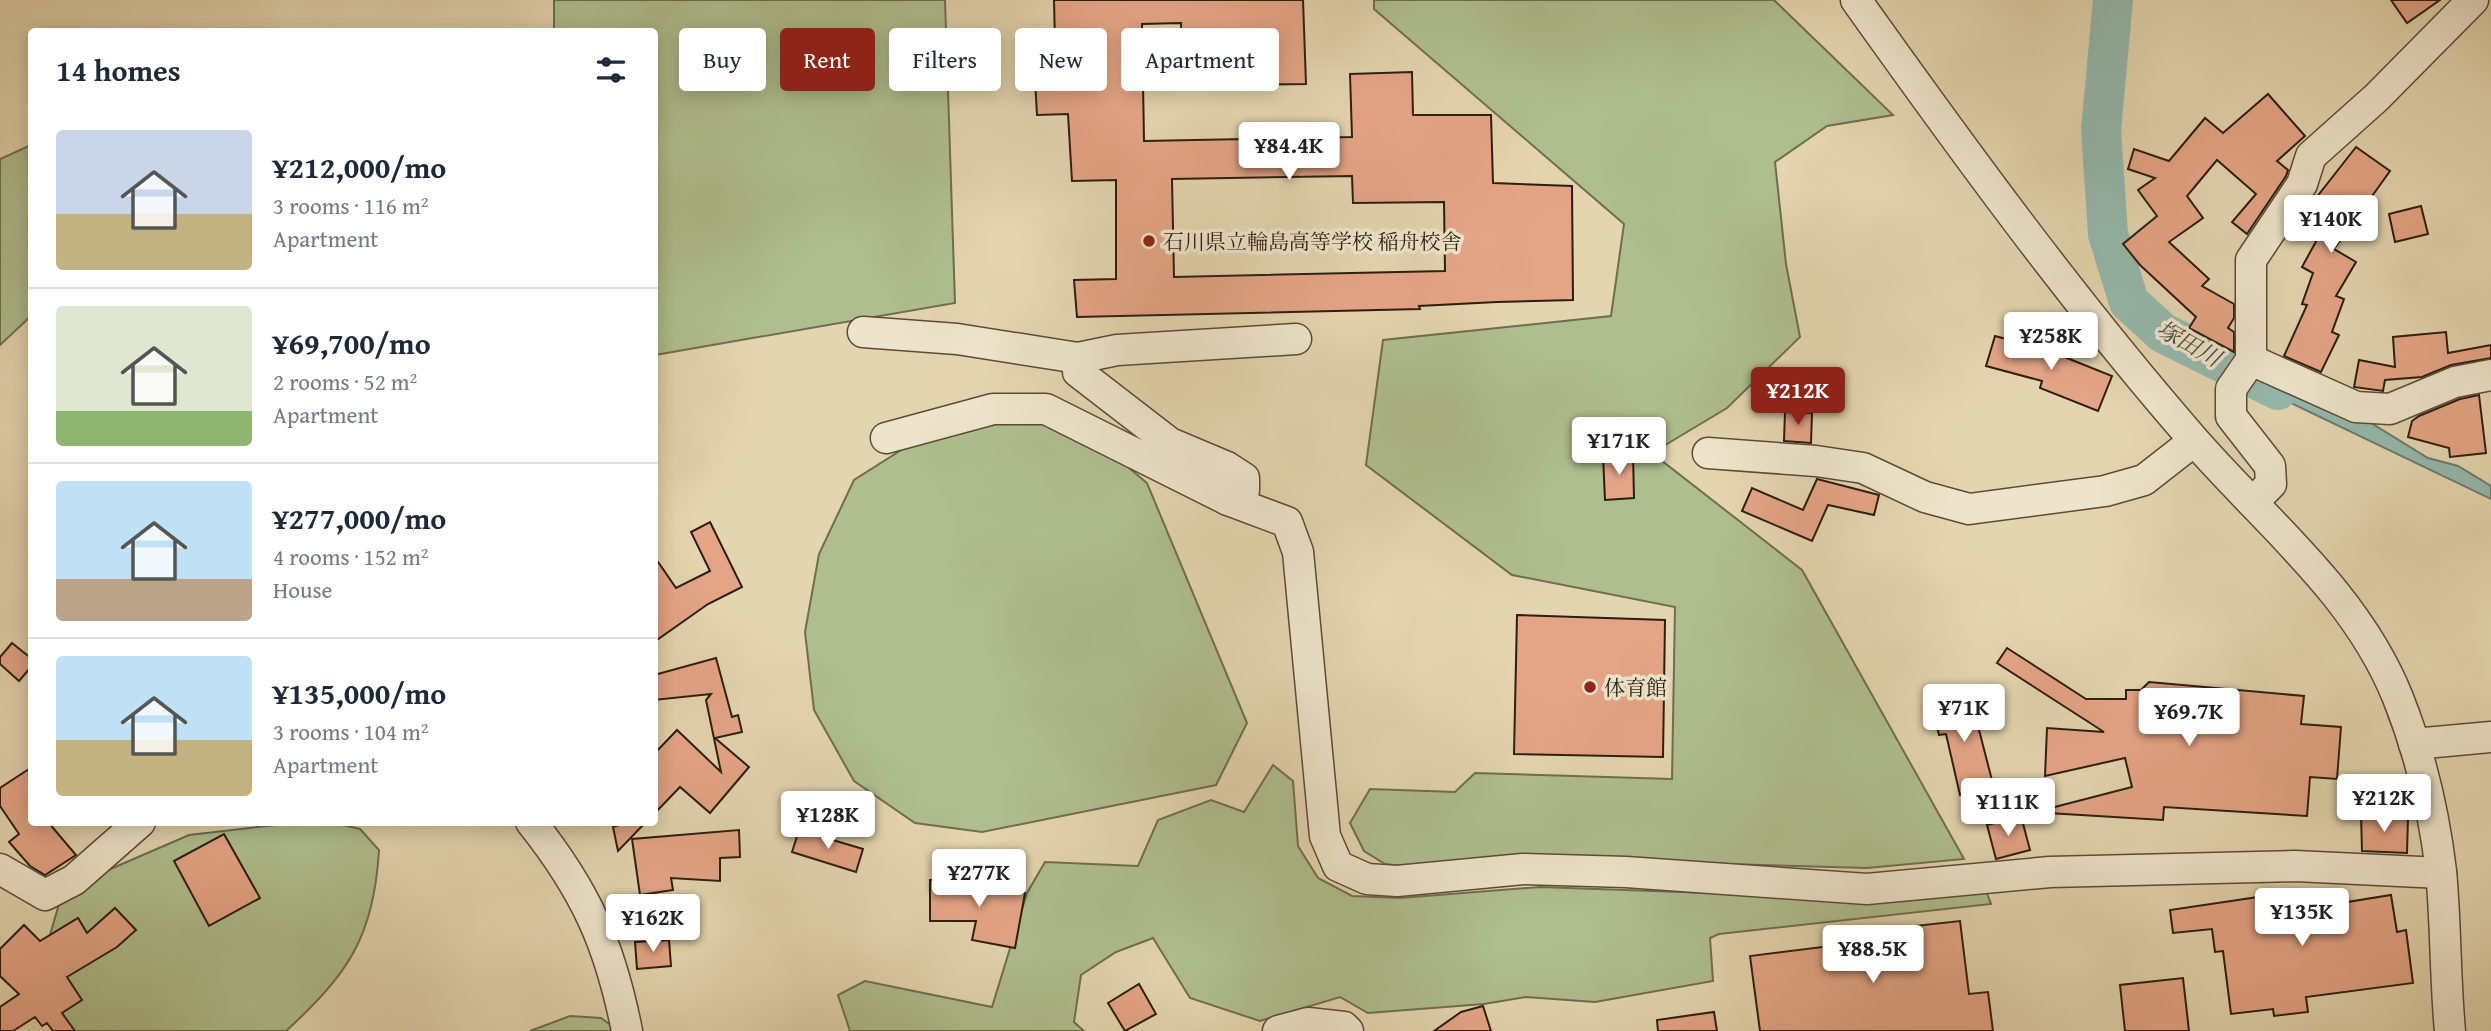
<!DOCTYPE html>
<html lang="en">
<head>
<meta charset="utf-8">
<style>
	body { margin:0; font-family:"Gentium Book Plus","Noto Serif JP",serif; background:#f6f6f7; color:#1f2937; height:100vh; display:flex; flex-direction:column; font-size:26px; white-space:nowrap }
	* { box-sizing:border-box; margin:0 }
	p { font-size:23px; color:#747a83 }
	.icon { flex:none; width:38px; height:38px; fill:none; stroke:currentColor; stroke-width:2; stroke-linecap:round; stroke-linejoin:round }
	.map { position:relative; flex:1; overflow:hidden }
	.panel { position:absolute; left:28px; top:28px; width:630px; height:798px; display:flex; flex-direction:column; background:#fff; border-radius:7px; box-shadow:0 4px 18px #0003 }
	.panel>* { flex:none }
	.hud { position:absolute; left:679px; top:28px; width:665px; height:63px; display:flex; gap:14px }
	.price { position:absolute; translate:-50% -60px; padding:0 16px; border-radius:7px; background:#fff; color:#222; font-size:23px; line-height:46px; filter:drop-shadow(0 2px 4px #0008) }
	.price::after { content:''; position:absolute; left:50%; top:42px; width:21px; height:16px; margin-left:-10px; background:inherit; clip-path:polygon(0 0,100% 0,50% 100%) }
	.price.on { background:#8f2418; color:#fff }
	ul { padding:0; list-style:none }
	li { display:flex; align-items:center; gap:21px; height:175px; padding:0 28px }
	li+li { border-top:2px solid #e0e1e3 }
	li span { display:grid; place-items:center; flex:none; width:196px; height:140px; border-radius:7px; color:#555 }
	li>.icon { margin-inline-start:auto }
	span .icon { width:84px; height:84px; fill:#fffc; stroke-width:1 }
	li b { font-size:30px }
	h2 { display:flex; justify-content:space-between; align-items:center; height:84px; padding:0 28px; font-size:30px }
	.pill { padding:0 24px; border-radius:7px; background:#fff; box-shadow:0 4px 18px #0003; font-size:24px; line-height:63px }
	.pill.on { background:#8f2418; color:#fff }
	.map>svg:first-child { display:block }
</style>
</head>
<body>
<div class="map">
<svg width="2491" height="1031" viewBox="0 0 2491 1031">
	<rect width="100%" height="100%" fill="#e3d5af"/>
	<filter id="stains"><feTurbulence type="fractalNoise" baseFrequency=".00286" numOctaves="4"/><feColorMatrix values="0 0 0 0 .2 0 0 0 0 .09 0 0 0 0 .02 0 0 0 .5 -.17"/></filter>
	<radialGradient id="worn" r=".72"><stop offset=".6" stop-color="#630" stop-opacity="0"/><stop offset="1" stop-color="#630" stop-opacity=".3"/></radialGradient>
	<!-- green -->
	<g fill="#afbe8e" stroke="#6f6e4e" stroke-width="2">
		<polygon points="554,0 945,0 955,303 655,355 654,32 554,31"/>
		<polygon points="1374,0 1774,0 1893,115 1827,126 1775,162 1786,264 1800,337 1727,408 1652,453 1802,570 1964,859 1867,868 1515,858 1420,868 1385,864 1364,851 1350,823 1370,789 1455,792 1475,773 1672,779 1675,607 1512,575 1366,465 1383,340 1611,316 1624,224 1374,9"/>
		<polygon points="31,145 31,316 0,345 0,159"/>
		<polygon points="1004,416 1086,432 1147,483 1247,723 1216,785 982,832 915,823 854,781 814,710 805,632 819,554 854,480 914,442"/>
		<polygon points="1273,765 1293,781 1298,846 1318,878 1352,896 1400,898 1540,887 1879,899 1986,891 1991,904 1719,934 1710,938 1713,981 1595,1002 1526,997 1484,1004 1368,1013 1340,997 1260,1021 1190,998 1153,938 1116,952 1081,975 1074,1022 1084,1031 850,1031 838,995 865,981 992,1007 1027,893 1045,862 1138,866 1158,820 1211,800 1244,812"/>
		<path d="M293 823H334L360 829 379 850C374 937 348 974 286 1031H63L50 935 61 897 99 874 189 835Z"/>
		<polygon points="570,1016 601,1018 619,1031 530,1031"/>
	</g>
	<!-- water -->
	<polygon fill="#95b8ad" stroke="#6c7a6e" stroke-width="2" points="2251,370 2358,415 2428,458 2458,466 2491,486 2491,499 2245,381"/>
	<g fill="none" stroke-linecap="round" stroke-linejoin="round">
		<!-- river -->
		<polyline stroke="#95b8ad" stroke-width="40" points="2113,0 2101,130 2108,234 2129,302 2163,333 2278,390"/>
	</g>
	<!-- building -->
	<g fill="#e4a586" stroke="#2f1d0f" stroke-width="2" fill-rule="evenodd">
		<path d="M1054 0H1303L1306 84 1183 86 1181 23 1142 24 1144 141 1352 137 1350 74 1412 72 1413 115H1491L1493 183 1572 186 1573 300 1497 302 1419 306 1420 309 1077 317 1074 280 1116 279V180L1072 181 1068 114 1037 115 1033 45 1055 44ZM1352 176 1353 203 1444 202 1445 271 1174 277 1172 179Z"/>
		<polygon points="2391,0 2440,0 2407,23"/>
		<polygon points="2268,94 2305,136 2277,161 2288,170 2286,176 2247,234 2232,222 2256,194 2217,160 2187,196 2203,218 2169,242 2209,279 2202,286 2234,304 2234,318 2228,328 2234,332 2234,352 2189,328 2196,317 2140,265 2123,244 2157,216 2138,190 2155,178 2128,169 2134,149 2169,161 2205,118 2223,133"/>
		<polygon points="2356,147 2390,171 2334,249 2356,262 2336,296 2344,299 2332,332 2339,335 2321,372 2284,356 2307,305 2302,304 2313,273 2302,267 2319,236 2298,221"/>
		<polygon points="2421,206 2428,234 2395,242 2389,214"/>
		<polygon points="2446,332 2448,353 2491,345 2491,358 2451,365 2422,377 2385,380 2383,391 2354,387 2359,360 2395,367 2393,337"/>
		<polygon points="1995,336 2047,350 2112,376 2098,411 2040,388 2042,381 1986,366"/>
		<polygon points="2479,395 2486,453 2450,457 2449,448 2408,437 2412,421 2419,416 2460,399"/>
		<polygon points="1785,412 1812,413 1811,443 1784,441"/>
		<polygon points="1633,454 1634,498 1605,500 1603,456"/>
		<polygon points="1817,479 1879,495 1874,515 1828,505 1812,541 1742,511 1752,488 1803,510"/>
		<polygon points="710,522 742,587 708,604 654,642 654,556 676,588 710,571 691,532"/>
		<polygon points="1517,615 1665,620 1663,757 1514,754"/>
		<polygon points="12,643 32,659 32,666 19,681 0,664 0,657"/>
		<polygon points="2007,648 2086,699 2126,699 2126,690 2141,690 2149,682 2304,696 2301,724 2341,727 2337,779 2310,777 2307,816 2164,807 2163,820 2048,813 2047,809 2132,787 2125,758 2045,776 2047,728 2104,732 1997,663"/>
		<polygon points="716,658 732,717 738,715 742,732 715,738 749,767 710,813 680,787 654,814 654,754 677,730 721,772 706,700 711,694 654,700 654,675"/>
		<polygon points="1970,695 1994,788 1960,795 1946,734 1939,735 1932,704"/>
		<polygon points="32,767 32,822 48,822 76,855 45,875 30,866 9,842 19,834 0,806 0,788"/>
		<polygon points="2361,814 2408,817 2407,853 2362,851"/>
		<polygon points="2021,816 2030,850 1996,859 1987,825"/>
		<polygon points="628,822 646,822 618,851 613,827"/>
		<polygon points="739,830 740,857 720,858 720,881 671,878 673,890 640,895 632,839"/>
		<polygon points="799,830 863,849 856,872 792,852"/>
		<polygon points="224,834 260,898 209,926 174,861"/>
		<polygon points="930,880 960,880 1025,893 1015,948 972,940 976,921 930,921"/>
		<polygon points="2346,892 2347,902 2391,895 2397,932 2406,930 2413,983 2306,997 2308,1012 2274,1016 2273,1009 2231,1014 2223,951 2215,952 2212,929 2173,933 2170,910 2265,896 2266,905"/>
		<polygon points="115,908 136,930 117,947 67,977 82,1000 62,1013 75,1031 53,1031 47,1023 42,1026 35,1017 13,1031 0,1031 0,1007 19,994 0,976 0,949 24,925 40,941 78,918 87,933"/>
		<polygon points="1960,921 1969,994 1988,992 1993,1031 1760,1031 1750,956 1880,940 1879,930"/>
		<polygon points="669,940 671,966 637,969 635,942"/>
		<polygon points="2183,978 2189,1031 2125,1031 2120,985"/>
		<polygon points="1139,984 1156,1014 1125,1031 1108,1003"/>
		<polygon points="1483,1006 1491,1031 1434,1031 1461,1012"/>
		<polygon points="1714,1012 1717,1031 1658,1031 1657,1020"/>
	</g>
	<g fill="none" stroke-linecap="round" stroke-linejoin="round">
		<defs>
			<g id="minor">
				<path d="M1856 0C1963 150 2072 300 2193 439 2266 523 2356 593 2398 698 2420 753 2434 812 2441 871 2446 924 2445 978 2450 1031"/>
				<polyline points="863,332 957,339 1078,358"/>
				<polyline points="2251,360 2356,407 2390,409 2455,382 2491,375"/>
				<polyline points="886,438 993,409 1046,409 1228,500 1287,522 1298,552 1325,836 1338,866 1367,879 1397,881 1523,869 1626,872 1867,889 2050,872 2295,866 2441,873"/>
				<polyline points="1708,453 1816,461 1863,468 1925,497 1969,509 2105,491 2144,480 2194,441"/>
				<polyline points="1228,500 1244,490 1244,478 1227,467 1170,443 1078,372 1078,358 1117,350 1296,339"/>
				<polyline points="2253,502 2271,484 2270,466 2231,416 2231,389 2251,360 2251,260 2302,184 2311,156 2376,98 2473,0"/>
				<polyline points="2414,744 2491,737"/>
				<path d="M531 822C586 891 610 945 627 1031"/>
				<polyline points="0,869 45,895 74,880 140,822"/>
				<polyline points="1278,1031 1308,1023 1344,1027 1348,1031"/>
			</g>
		</defs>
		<!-- minor casing -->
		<use href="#minor" stroke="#5c4b37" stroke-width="33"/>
		<!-- minor -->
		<use href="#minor" stroke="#ede4cb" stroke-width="30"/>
	</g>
	<!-- markers -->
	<g fill="#8f2418" stroke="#ede4cb" stroke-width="2.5">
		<circle cx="1149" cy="241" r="7"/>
		<circle cx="1590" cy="687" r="7"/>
	</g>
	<g text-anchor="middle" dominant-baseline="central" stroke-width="7" stroke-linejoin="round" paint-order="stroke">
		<!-- poi labels -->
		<g font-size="21" fill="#2f1d0f" stroke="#ede4cb" text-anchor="start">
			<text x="1163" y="241">石川県立輪島高等学校 稲舟校舎</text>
			<text x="1604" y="687">体育館</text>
		</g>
		<!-- water labels -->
		<g font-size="23" font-style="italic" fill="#4e4c3e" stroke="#ede4cb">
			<text transform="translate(2189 343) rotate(29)">塚田川</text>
		</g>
	</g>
	<rect width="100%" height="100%" filter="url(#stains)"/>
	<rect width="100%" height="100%" fill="url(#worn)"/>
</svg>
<b class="price" style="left:1289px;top:182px">¥84.4K</b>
<b class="price" style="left:2331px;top:255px">¥140K</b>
<b class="price" style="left:2051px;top:372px">¥258K</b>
<b class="price on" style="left:1798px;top:427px">¥212K</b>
<b class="price" style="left:1619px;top:477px">¥171K</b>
<b class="price" style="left:1964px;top:744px">¥71K</b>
<b class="price" style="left:2189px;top:748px">¥69.7K</b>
<b class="price" style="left:2384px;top:834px">¥212K</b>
<b class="price" style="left:2008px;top:838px">¥111K</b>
<b class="price" style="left:828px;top:851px">¥128K</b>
<b class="price" style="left:979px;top:909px">¥277K</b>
<b class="price" style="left:2302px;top:948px">¥135K</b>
<b class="price" style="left:653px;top:954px">¥162K</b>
<b class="price" style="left:1873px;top:985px">¥88.5K</b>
<div class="hud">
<a class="pill">Buy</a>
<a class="pill on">Rent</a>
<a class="pill">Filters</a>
<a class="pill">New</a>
<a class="pill">Apartment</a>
</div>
<section class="panel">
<h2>14 homes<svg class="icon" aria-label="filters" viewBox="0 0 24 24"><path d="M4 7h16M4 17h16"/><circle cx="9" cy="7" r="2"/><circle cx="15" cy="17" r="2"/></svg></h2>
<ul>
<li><span style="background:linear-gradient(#c9d6e8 60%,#c2b280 0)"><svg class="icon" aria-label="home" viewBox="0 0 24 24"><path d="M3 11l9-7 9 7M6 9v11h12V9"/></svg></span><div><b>¥212,000/mo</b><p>3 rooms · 116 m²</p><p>Apartment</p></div></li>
<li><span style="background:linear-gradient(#dfe7d0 75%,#8fb573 0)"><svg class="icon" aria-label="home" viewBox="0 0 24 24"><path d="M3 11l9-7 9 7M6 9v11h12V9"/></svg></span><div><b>¥69,700/mo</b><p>2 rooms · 52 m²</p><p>Apartment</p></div></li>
<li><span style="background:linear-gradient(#bfe0f5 70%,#b9a48a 0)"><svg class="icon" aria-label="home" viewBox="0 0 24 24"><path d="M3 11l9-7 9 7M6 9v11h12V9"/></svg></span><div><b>¥277,000/mo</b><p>4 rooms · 152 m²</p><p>House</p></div></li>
<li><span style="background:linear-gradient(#bfe0f5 60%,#c2b280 0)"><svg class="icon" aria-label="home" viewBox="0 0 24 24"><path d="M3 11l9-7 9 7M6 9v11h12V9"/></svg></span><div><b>¥135,000/mo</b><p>3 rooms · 104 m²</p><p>Apartment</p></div></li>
</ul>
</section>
</div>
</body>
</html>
